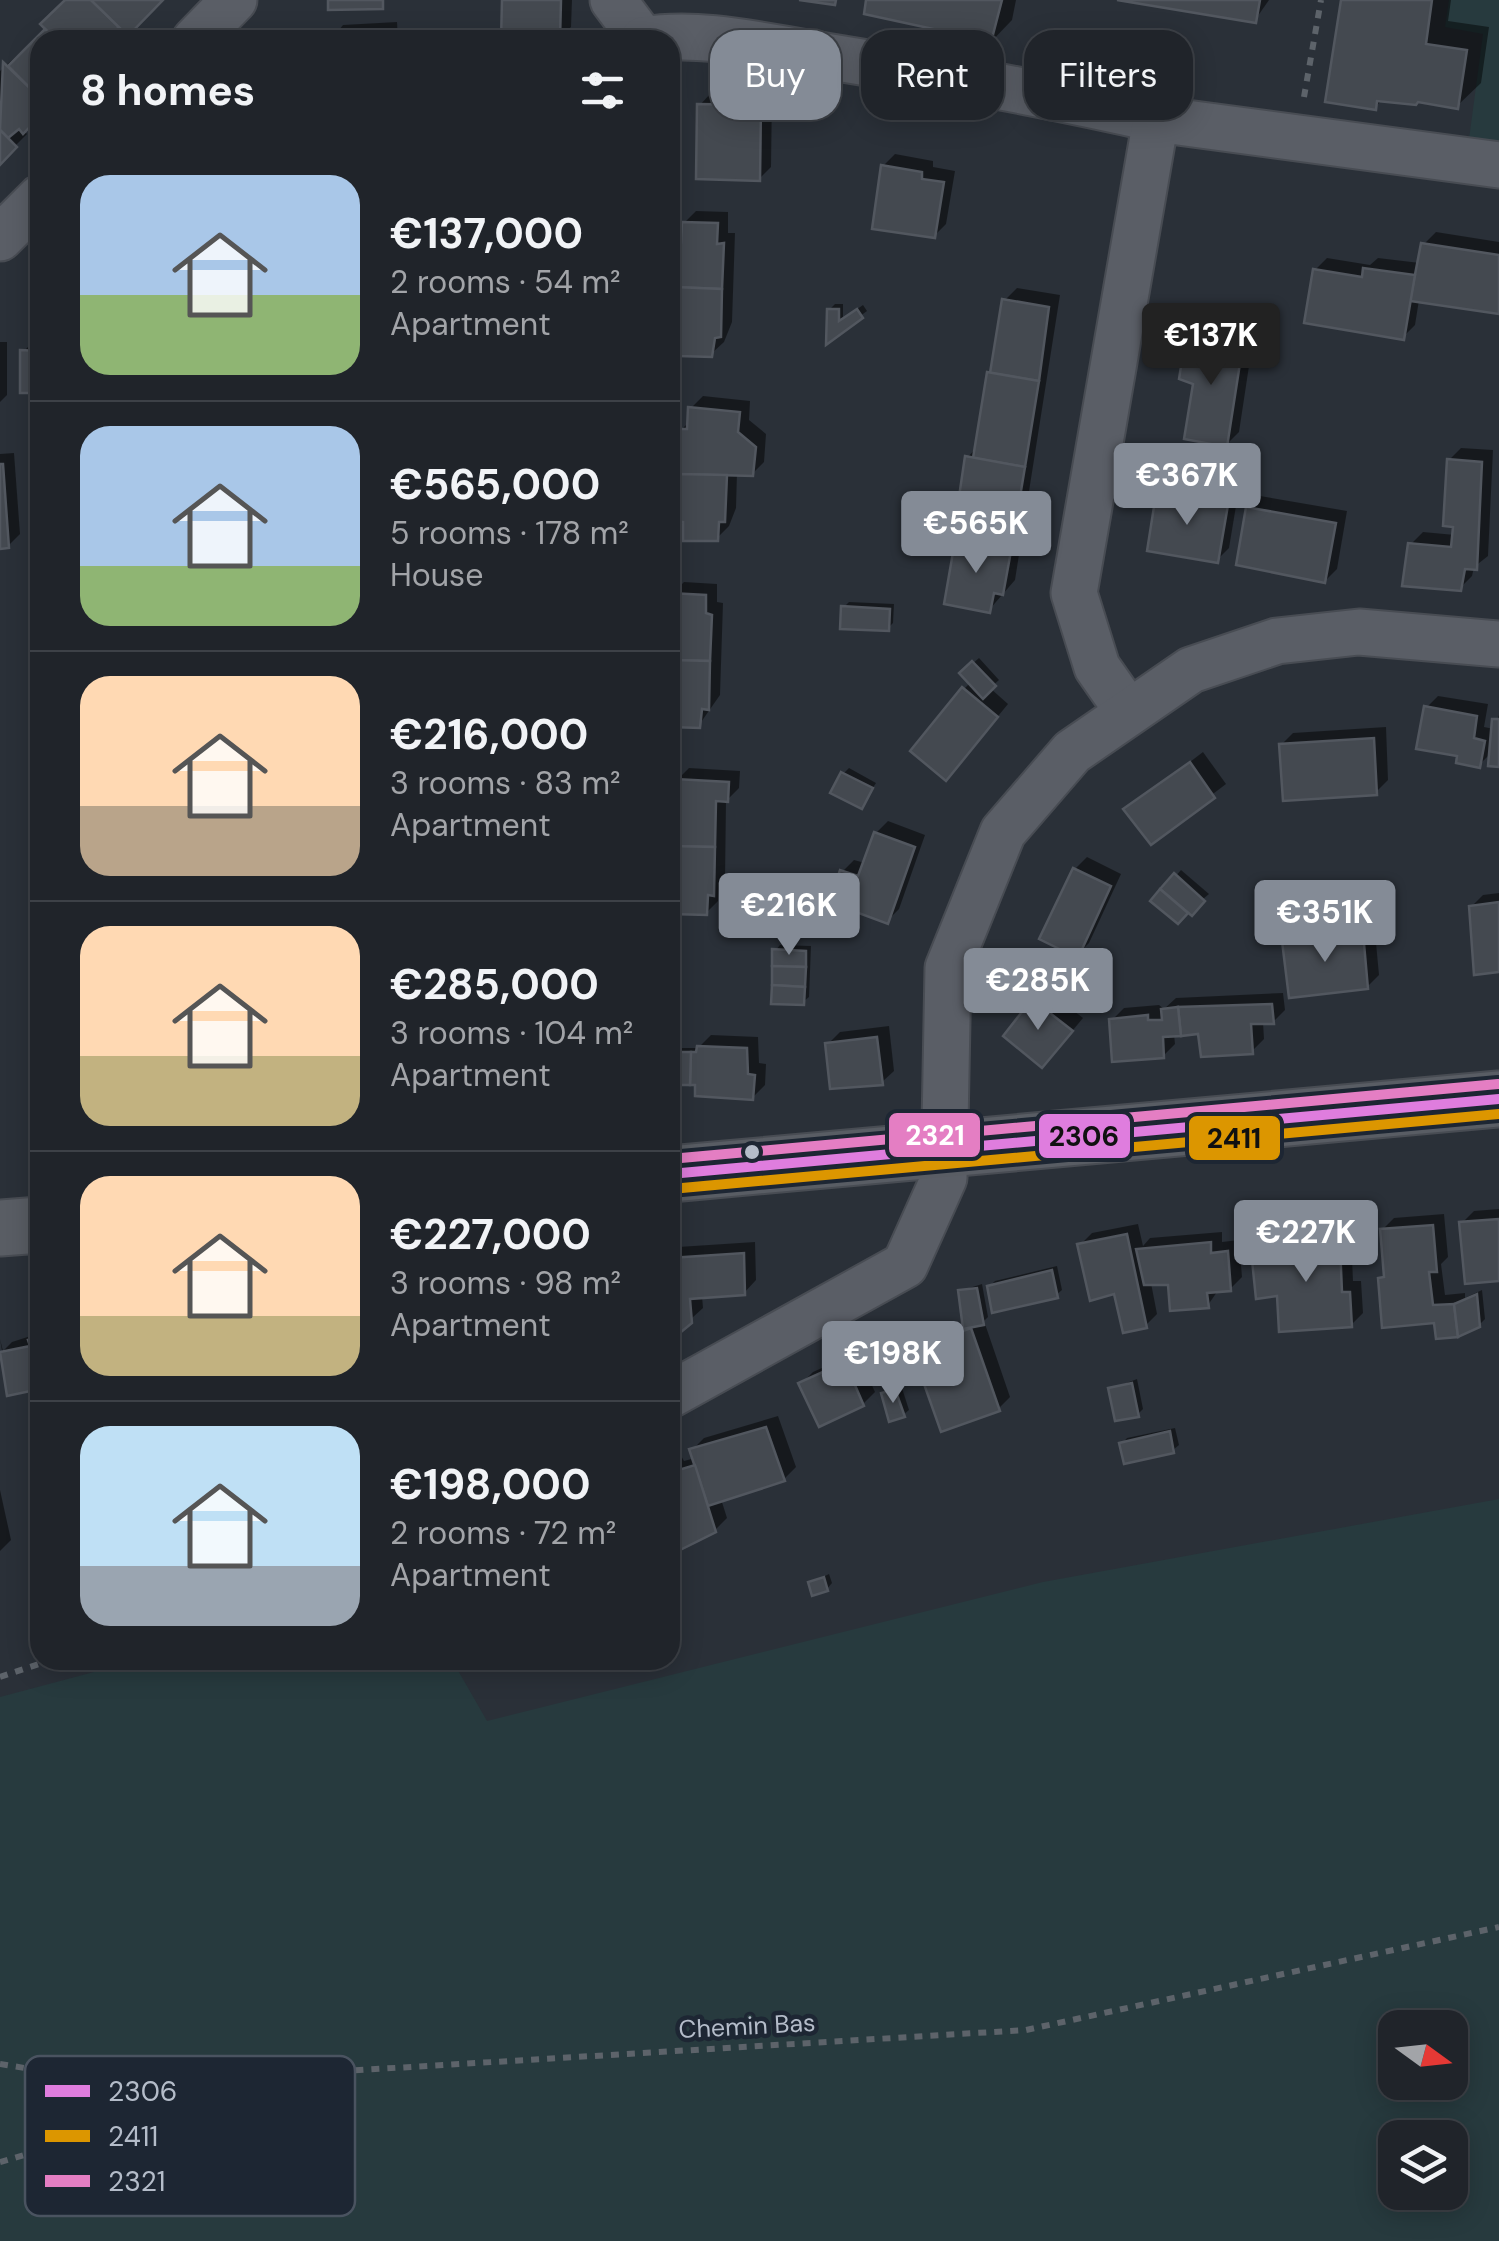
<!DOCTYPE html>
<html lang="en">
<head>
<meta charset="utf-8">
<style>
	body { margin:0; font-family:"DM Sans",sans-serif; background:#2d3036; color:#f1f3f6; height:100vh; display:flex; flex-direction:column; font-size:38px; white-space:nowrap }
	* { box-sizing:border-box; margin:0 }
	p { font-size:32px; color:#a2a4a8 }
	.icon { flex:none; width:55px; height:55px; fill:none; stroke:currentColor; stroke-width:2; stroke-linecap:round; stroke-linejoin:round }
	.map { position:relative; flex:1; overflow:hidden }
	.panel { position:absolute; left:30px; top:30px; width:650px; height:1640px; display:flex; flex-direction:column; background:#20242a; border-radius:30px; box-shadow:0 5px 25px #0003,0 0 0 2px #3d4147 }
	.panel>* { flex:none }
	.hud { position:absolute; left:710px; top:30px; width:638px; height:90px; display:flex; gap:20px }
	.needle { width:65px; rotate:105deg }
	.tools { position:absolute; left:1378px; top:2010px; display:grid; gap:20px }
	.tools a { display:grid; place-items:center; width:90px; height:90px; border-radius:20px; background:#20242a; box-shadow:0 5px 25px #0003,0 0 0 2px #3d4147; font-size:50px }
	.price { position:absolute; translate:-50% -85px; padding:0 22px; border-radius:10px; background:#848b96; color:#fff; font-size:32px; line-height:65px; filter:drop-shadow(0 2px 5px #0008) }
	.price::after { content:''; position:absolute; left:50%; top:60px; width:30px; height:22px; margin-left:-15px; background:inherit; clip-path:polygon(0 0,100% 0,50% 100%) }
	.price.on { background:#222; color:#fff }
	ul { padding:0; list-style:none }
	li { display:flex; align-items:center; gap:30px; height:250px; padding:0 50px }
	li+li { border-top:2px solid #3d4147 }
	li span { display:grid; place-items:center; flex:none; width:280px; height:200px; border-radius:30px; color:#555 }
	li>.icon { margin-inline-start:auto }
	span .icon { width:120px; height:120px; fill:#fffc; stroke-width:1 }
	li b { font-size:42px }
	h2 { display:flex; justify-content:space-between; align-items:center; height:120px; padding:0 50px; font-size:42px }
	.tag { padding:0 35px; border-radius:30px; background:#20242a; box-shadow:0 5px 25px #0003,0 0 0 2px #3d4147; font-size:35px; line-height:90px }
	.tag.on { background:#848b96; color:#fff }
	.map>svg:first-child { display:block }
</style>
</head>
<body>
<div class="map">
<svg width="1499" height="2241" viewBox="0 0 1499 2241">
	<rect width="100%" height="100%" fill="#2a3038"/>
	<!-- green -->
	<g fill="#273a3e" fill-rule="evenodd">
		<polygon points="1449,0 1499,0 1499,143 1469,139 1483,34 1445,27"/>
		<path d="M1499 1499V2241H0V1697L139 1660H452L487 1721 1043 1582ZM1395 2028H1450V2082H1395ZM1395 2138H1450V2192H1395Z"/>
	</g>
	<!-- shadow -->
	<g fill="#0007">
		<polygon points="68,0 160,0 121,25 109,40 40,40 40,113 23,130 27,134 0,161 0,71 47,28"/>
		<polygon points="505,0 572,0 571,27 559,39"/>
		<polygon points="869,0 1016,0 1012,20 989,44"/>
		<polygon points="1133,0 1269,0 1255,20"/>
		<polygon points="1343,0 1451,0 1448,21 1489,27 1481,83 1457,106 1419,99 1383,99 1375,107 1328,100"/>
		<polygon points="397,22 398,40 331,40 343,25"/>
		<polygon points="711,93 772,94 771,167 759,179 699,106"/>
		<polygon points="895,154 933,161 933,167 955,171 946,224 934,236 883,166"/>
		<polygon points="696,211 728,212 728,233 735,233 732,322 724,342 711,354 677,245 684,238 684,223"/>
		<polygon points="1436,232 1499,242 1499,312 1419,300 1415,325 1403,337 1315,270 1327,258 1370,265 1378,258 1420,263 1424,244"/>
		<polygon points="1017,288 1060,295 1015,580 989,610 957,543 964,536 970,497 967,458 977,447 1005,300"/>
		<polygon points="835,304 843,304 843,319 863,305 867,311 828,340 829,310"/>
		<polygon points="1201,324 1254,333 1239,432 1227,444 1196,382 1189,336"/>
		<polygon points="35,340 40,340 40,391 23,352"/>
		<polygon points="0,342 7,342 7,395 0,402"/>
		<polygon points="703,396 750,401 749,420 766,434 764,462 752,474 737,473 736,508 729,526 717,538 686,519 681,430 690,421 691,408"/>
		<polygon points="1461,448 1493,450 1488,556 1474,567 1472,576 1460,588 1411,544 1423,532 1455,535 1449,460"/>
		<polygon points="14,453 20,534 8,546 0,546 0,454"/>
		<polygon points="1170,483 1238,494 1229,548 1217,560 1158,495"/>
		<polygon points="1260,496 1347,511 1337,569 1325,581 1248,508"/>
		<polygon points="684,582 717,584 717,602 723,603 720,695 699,725 670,725 670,610 672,594"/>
		<polygon points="849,602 894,604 893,623 888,628 844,607"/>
		<polygon points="979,658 999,680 990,688 1008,704 957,766 964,689 971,682 962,673"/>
		<polygon points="1438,696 1488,704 1484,727 1494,729 1499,715 1499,764 1491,753 1479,765 1460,754 1426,708"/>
		<polygon points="1386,727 1388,780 1376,792 1281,745 1293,733"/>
		<polygon points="1203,752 1226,784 1151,841 1127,810"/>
		<polygon points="689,768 740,771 739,788 726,801 725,881 719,888 718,901 706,913 670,893 670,802 677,795 677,780"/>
		<polygon points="849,768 876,783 861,806 843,774"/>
		<polygon points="888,821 925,835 899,909 887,921 842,872 854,860 865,863 876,833"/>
		<polygon points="1087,857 1121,874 1089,943 1077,955 1075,869"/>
		<polygon points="1181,870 1209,894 1178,920 1154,901"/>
		<polygon points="1499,893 1499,970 1471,907 1483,895"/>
		<polygon points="1374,921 1379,975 1367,987 1285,942 1297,930"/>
		<polygon points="780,945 811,946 809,997 803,1002 775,951"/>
		<polygon points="1046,989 1083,1018 1054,1053 1034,1001"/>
		<polygon points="1283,993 1285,1010 1273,1022 1263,1022 1264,1039 1252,1051 1201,1032 1174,1034 1175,1044 1163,1056 1112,1020 1124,1008 1159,1005 1164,1009 1176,998"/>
		<polygon points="889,1026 894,1071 882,1082 828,1044 840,1032"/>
		<polygon points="711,1035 758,1037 759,1063 766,1064 765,1085 753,1097 698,1083 670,1082 670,1048 698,1048"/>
		<polygon points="1499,1209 1499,1279 1462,1223 1474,1211"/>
		<polygon points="1444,1214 1448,1257 1441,1264 1445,1295 1465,1293 1465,1298 1482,1290 1485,1319 1479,1325 1436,1321 1381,1279 1387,1273 1382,1230 1394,1218"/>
		<polygon points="1340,1222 1342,1237 1351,1235 1353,1281 1361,1281 1363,1313 1351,1325 1255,1261 1266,1249 1291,1248 1290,1237 1302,1225"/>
		<polygon points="1138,1224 1143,1246 1150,1238 1222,1232 1222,1242 1239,1240 1242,1277 1230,1289 1219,1289 1208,1305 1170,1282 1151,1283 1157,1314 1145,1326 1080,1245 1092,1233"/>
		<polygon points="755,1242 756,1280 744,1293 702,1296 703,1308 670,1338 670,1255 678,1247"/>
		<polygon points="1057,1266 1062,1290 1056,1295 989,1287 995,1281"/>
		<polygon points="982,1284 988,1317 984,1321 1010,1397 998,1409 921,1368 933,1356 953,1349 949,1337 965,1324 960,1291"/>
		<polygon points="40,1333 40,1386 9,1393 0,1339 3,1351 12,1342"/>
		<polygon points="857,1352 875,1392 863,1404 801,1384 813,1372"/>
		<polygon points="1137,1379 1143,1409 1138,1414 1111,1389"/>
		<polygon points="901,1385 909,1410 903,1415 884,1394"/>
		<polygon points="778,1416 796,1467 784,1479 721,1499 727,1518 715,1530 670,1552 670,1457 679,1452 684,1461 695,1458 692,1450 704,1438"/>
		<polygon points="1175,1428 1179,1445 1173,1450 1122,1444 1127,1438"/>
		<polygon points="0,1490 11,1540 0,1551"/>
		<polygon points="829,1574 832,1583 827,1589 811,1583"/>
	</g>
	<!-- building -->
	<g fill="#444950" stroke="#52575f" stroke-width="2.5">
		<polygon points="65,0 91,0 119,27 106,40 56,40 40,24"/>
		<polygon points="91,0 163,0 128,36"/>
		<polygon points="328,0 383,0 383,9 328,10"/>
		<polygon points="502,0 561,0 560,40 501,40"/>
		<polygon points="799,0 836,0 835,5"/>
		<polygon points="866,0 1002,0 990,46 946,40 947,32 864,14"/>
		<polygon points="1117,0 1260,0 1256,23"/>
		<polygon points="1341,0 1432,0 1426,44 1467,50 1458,109 1418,102 1416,105 1377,101 1376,110 1325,102"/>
		<polygon points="45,29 56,40 40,40 40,98 8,66"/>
		<polygon points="386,33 386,40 329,40 329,36"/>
		<polygon points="3,62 40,98 40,116 23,134 19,129 8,138 0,130"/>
		<polygon points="697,104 761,105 760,181 696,179"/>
		<polygon points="0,130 17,147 0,165"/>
		<polygon points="881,165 922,172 922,179 944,182 935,238 872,229"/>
		<polygon points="682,222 718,223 717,244 724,243 722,289 674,287 675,244 681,243"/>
		<polygon points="1421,243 1499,255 1499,314 1410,301"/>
		<polygon points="1363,268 1415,275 1404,340 1304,323 1313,269 1362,277"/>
		<polygon points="674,287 722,289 721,337 715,338 712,357 679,356 680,337 672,336"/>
		<polygon points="1002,299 1049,307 1039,381 990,373"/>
		<polygon points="827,309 839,309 839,321 857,309 863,318 826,345"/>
		<polygon points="1186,335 1243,344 1227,447 1184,439 1193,384 1179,379"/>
		<polygon points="20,350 40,351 40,393 20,393"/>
		<polygon points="987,372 1039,381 1025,467 973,458"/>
		<polygon points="688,407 740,412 738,432 756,447 753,476 677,474 678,429 687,429"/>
		<polygon points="965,456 1025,467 1011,551 961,543 967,499 959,497"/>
		<polygon points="1447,459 1482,462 1477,570 1465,569 1461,591 1402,586 1408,543 1451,547 1453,527 1443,526"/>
		<polygon points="0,464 3,464 9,548 0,549"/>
		<polygon points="677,474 727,475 725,522 719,522 718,541 683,541 683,522 676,521"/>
		<polygon points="1156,494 1228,505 1218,563 1147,551"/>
		<polygon points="1246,507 1336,523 1325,583 1236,565"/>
		<polygon points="955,541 1011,551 1003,595 994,593 990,613 944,604"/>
		<polygon points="670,593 706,595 706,613 712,615 710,661 670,660"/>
		<polygon points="841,606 890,609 889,631 840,629"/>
		<polygon points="670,660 710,661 709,710 702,709 700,728 670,727"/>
		<polygon points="972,661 996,686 983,699 959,673"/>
		<polygon points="962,687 998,717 946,781 910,751"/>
		<polygon points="1424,706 1477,716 1474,738 1485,741 1480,768 1456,763 1457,756 1416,749"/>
		<polygon points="1492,719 1499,719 1499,767 1488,766"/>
		<polygon points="1374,738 1377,795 1283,801 1279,744"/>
		<polygon points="1190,762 1215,798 1151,845 1123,809"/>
		<polygon points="841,772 873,788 862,809 830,793"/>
		<polygon points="675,779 729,782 728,802 716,801 715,847 670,846"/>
		<polygon points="874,832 915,847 888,924 829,902 840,870 858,876"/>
		<polygon points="670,846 715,847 714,896 708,895 707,915 671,914"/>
		<polygon points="40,864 40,955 39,930 33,930 32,884 40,884"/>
		<polygon points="1073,868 1111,886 1078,958 1039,939"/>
		<polygon points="1174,873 1205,901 1192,916 1160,889"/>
		<polygon points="1160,889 1188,913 1178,924 1150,901"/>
		<polygon points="1499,902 1499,972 1474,975 1469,906"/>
		<polygon points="1363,932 1368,989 1289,998 1282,941"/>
		<polygon points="772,949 806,951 806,967 772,966"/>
		<polygon points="772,966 806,967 805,987 772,985"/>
		<polygon points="772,985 805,987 804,1005 771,1004"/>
		<polygon points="1032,999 1073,1031 1042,1068 1003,1036"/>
		<polygon points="1272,1004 1274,1024 1251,1024 1253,1054 1201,1057 1198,1034 1181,1036 1178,1007"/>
		<polygon points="1178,1007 1181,1036 1163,1037 1164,1058 1112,1062 1109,1019 1148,1015 1148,1020 1162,1020 1161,1009"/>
		<polygon points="877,1037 883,1085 830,1089 825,1043"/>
		<polygon points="697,1046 747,1048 748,1074 755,1075 753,1100 695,1096 695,1085 690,1085 691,1052 696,1052"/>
		<polygon points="670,1052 691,1052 690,1085 670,1085"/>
		<polygon points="1499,1219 1499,1281 1465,1284 1459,1222"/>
		<polygon points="1433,1225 1437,1272 1429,1272 1433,1305 1454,1304 1458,1337 1436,1339 1434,1323 1382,1328 1378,1278 1384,1277 1380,1229"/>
		<polygon points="1328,1232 1330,1247 1340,1246 1342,1292 1350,1292 1352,1327 1279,1332 1277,1296 1256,1299 1252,1260 1289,1258 1288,1236"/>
		<polygon points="1127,1234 1147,1328 1123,1333 1114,1294 1090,1301 1077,1244"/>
		<polygon points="1211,1242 1211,1253 1228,1251 1231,1291 1207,1293 1209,1308 1170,1311 1168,1285 1144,1285 1136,1249"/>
		<polygon points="744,1253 745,1295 690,1299 692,1323 670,1341 670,1258"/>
		<polygon points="1052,1270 1058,1298 992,1313 987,1286"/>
		<polygon points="977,1288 984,1325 963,1329 958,1290"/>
		<polygon points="1477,1294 1480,1327 1458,1337 1454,1304"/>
		<polygon points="971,1328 1000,1411 941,1432 918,1367 953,1356 946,1337"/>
		<polygon points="40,1337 40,1389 7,1396 0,1352 30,1346 28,1340"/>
		<polygon points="845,1362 864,1406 819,1427 798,1383"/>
		<polygon points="1132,1383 1139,1417 1115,1421 1108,1388"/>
		<polygon points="895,1389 905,1417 889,1422 881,1393"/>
		<polygon points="766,1427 785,1481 708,1506 689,1449"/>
		<polygon points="1170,1431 1174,1453 1124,1464 1119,1443"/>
		<polygon points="695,1465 716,1532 670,1555 670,1468 672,1472"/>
		<polygon points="824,1577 828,1591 812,1596 808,1582"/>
	</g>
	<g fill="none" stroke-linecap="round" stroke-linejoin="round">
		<defs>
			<g id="street">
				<polyline points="613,0 643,40"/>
				<polyline points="195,40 234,0"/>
				<path d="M643 40C702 30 766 47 825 56 936 74 1046 94 1156 119"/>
				<polyline points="0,238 40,198"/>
				<polyline points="1127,710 1097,667 1074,593 1156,119 1499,165"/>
				<polyline points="670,1395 905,1265 944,1178 948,968 1003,832 1072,752 1191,670 1277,641 1359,632 1499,644"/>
			</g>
			<g id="secondary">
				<polyline points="670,1174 1499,1099"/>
				<polyline points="0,1228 40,1225"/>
			</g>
		</defs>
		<!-- street casing -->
		<use href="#street" stroke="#484c53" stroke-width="49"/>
		<!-- secondary casing -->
		<use href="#secondary" stroke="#484c53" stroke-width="59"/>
		<!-- path -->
		<g stroke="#5d636a" stroke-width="6" stroke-dasharray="8 8" stroke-linecap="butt">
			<polyline points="1304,97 1321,0"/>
			<polyline points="0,1677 51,1660"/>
			<polyline points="0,2064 74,2076 164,2115"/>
			<polyline points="0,2162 310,2073 1026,2030 1499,1927"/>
		</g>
		<!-- street -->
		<use href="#street" stroke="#5a5e66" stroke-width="45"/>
		<!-- secondary -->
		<use href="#secondary" stroke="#595d64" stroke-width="55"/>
		<defs>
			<polyline id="bus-1" points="670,1174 1499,1099"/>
			<polyline id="bus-2" points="671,1189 1499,1114"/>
			<polyline id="bus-3" points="670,1159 1498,1084"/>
		</defs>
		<!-- bus-1 casing -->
		<use href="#bus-1" stroke="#1d2633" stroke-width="18"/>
		<!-- bus-2 casing -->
		<use href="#bus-2" stroke="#1d2633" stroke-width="18"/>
		<!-- bus-3 casing -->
		<use href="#bus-3" stroke="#1d2633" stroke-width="18"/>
		<!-- bus-1 -->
		<use href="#bus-1" stroke="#df7dde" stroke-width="10"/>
		<!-- bus-2 -->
		<use href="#bus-2" stroke="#dc9600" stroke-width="10"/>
		<!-- bus-3 -->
		<use href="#bus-3" stroke="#e47ec3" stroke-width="10"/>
	</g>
	<!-- markers -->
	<circle fill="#b4bcc9" stroke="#1d2633" stroke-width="4" cx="752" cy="1152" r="9"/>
	<g text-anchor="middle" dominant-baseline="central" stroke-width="9" stroke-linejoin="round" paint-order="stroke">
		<!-- street labels -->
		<g font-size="25" fill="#b4bcc9" stroke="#1d2633">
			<text transform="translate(747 2026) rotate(-3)">Chemin Bas</text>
		</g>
	</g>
	<!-- legend -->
	<rect x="25" y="2056" width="330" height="160" rx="15" fill="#1d2633" stroke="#4a5360" stroke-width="2.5"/>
	<rect x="45" y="2085" width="45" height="12" fill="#df7dde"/>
	<rect x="45" y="2130" width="45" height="12" fill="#dc9600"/>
	<rect x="45" y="2175" width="45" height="12" fill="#e47ec3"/>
	<g font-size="28" fill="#b4bcc9">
		<text x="108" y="2101">2306</text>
		<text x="108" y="2146">2411</text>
		<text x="108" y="2191">2321</text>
	</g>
	<g stroke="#1d2633" stroke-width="4">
		<rect x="887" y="1111" width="95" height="48" rx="10" fill="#e47ec3"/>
		<rect x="1037" y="1112" width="95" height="48" rx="10" fill="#df7dde"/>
		<rect x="1187" y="1114" width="95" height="48" rx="10" fill="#dc9600"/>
	</g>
	<g font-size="28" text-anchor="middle" font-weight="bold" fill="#fff">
		<text x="935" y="1145">2321</text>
	</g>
	<g font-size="28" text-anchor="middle" font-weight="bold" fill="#111">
		<text x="1084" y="1146">2306</text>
		<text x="1234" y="1148">2411</text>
	</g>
</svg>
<div class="tools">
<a><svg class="needle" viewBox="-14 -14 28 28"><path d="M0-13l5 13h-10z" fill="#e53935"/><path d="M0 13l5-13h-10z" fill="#a2a4a8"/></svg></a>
<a><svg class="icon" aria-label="layers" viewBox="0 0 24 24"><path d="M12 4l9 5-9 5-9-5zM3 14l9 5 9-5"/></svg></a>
</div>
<b class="price on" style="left:1211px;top:388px">€137K</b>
<b class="price" style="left:1187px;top:528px">€367K</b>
<b class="price" style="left:976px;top:576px">€565K</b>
<b class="price" style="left:789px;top:958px">€216K</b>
<b class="price" style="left:1325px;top:965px">€351K</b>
<b class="price" style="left:1038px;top:1033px">€285K</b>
<b class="price" style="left:1306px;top:1285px">€227K</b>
<b class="price" style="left:893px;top:1406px">€198K</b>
<div class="hud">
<a class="tag on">Buy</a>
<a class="tag">Rent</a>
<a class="tag">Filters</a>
</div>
<section class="panel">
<h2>8 homes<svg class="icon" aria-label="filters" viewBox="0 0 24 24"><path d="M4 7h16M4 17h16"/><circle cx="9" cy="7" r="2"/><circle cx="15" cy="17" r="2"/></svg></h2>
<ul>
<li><span style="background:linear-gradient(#a9c7e8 60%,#8fb573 0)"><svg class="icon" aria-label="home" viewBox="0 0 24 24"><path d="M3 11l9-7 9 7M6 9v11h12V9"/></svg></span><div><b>€137,000</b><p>2 rooms · 54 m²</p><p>Apartment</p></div></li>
<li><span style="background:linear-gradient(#a9c7e8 70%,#8fb573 0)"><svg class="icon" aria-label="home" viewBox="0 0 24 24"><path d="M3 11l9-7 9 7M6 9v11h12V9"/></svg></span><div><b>€565,000</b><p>5 rooms · 178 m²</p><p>House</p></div></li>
<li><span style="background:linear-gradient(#ffd9b3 65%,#b9a48a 0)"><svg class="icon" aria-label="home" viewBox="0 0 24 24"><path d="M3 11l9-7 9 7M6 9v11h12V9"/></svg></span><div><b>€216,000</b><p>3 rooms · 83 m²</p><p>Apartment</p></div></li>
<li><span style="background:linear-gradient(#ffd9b3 65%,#c2b280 0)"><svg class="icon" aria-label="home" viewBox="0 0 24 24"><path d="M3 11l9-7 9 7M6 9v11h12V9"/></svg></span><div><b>€285,000</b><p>3 rooms · 104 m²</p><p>Apartment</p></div></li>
<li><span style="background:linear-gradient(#ffd9b3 70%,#c2b280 0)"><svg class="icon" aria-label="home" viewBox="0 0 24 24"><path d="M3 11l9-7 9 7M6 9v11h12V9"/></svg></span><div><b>€227,000</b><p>3 rooms · 98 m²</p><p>Apartment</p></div></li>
<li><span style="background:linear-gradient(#bfe0f5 70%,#9aa5b1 0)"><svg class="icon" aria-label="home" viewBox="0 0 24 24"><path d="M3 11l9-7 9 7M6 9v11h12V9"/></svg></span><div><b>€198,000</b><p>2 rooms · 72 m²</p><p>Apartment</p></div></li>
</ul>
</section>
</div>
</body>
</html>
